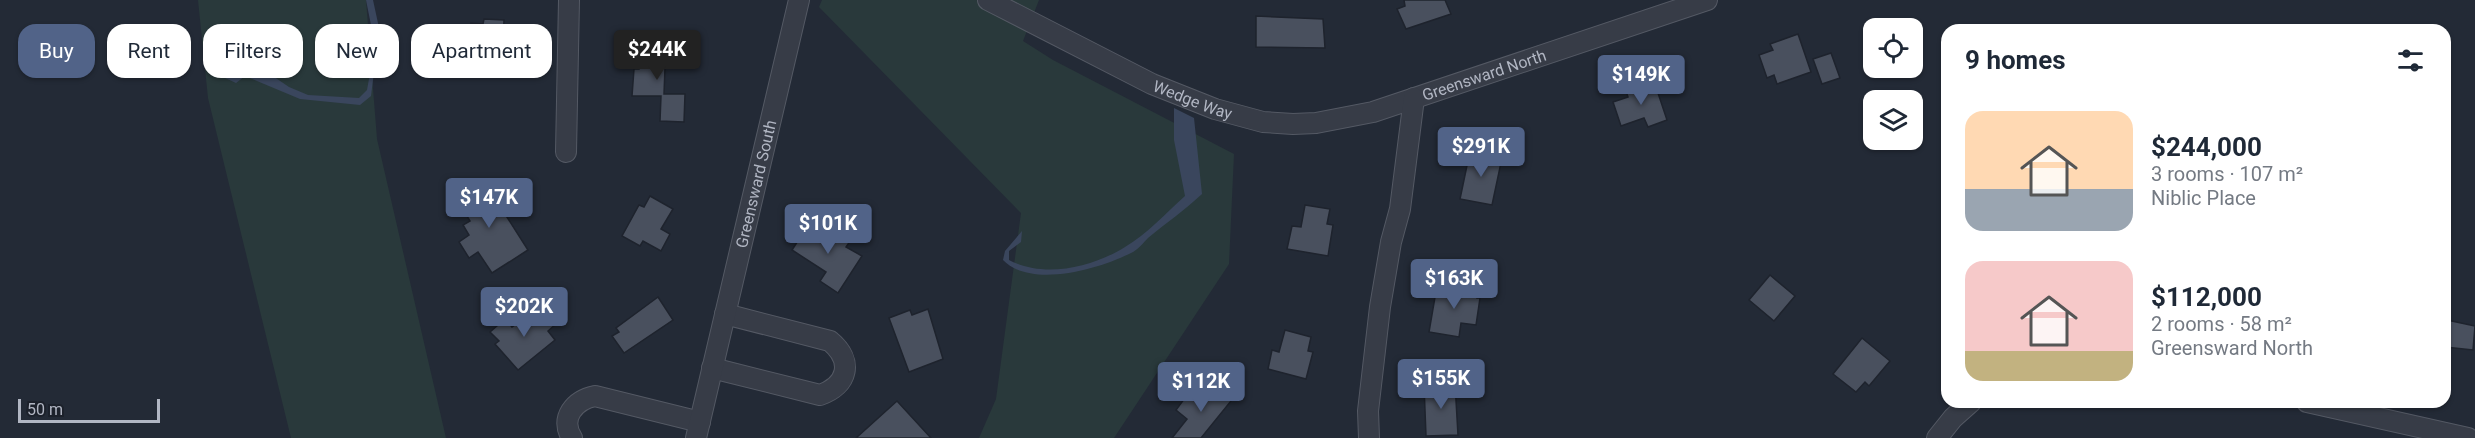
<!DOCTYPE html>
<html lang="en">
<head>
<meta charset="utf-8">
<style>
	body { margin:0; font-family:Roboto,sans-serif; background:#f6f6f7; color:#1f2937; height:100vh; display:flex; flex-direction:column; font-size:22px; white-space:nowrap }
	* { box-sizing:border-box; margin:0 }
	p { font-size:20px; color:#747a83 }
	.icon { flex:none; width:33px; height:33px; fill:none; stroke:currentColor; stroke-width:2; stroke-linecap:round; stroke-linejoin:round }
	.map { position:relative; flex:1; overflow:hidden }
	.sheet { position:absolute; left:1941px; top:24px; width:510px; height:384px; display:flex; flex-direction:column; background:#fff; border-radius:18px; box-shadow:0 2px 4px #0004 }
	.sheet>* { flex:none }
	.banner { position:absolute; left:18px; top:24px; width:570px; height:54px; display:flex; gap:12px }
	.controls { position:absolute; left:1863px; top:18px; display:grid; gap:12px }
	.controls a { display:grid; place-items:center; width:60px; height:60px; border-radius:12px; background:#fff; box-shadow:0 2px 4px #0004; font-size:30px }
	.scale { position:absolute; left:18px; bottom:15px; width:142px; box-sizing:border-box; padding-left:6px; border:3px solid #b1b6c3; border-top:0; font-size:16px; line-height:21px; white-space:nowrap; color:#b1b6c3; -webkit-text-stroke:4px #1c212b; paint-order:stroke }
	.price { position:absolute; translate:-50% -51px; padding:0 14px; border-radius:6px; background:#516388; color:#fff; font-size:20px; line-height:39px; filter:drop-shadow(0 2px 3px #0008) }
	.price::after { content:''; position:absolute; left:50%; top:36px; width:18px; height:14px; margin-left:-9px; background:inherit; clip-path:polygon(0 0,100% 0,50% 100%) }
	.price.active { background:#222; color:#fff }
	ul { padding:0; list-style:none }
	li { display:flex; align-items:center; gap:18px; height:150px; padding:0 24px }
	li span { display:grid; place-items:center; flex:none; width:168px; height:120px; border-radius:18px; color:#555 }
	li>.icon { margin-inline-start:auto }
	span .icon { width:72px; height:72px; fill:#fffc; stroke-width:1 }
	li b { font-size:26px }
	h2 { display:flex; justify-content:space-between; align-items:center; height:72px; padding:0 24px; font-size:26px }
	.tag { padding:0 21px; border-radius:18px; background:#fff; box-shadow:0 2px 4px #0004; font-size:21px; line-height:54px }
	.tag.active { background:#516388; color:#fff }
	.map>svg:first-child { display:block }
</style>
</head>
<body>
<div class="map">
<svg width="2475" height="438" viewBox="0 0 2475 438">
	<rect width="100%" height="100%" fill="#232a36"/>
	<!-- green -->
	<g fill="#29393b">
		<polygon points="198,0 366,0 377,139 446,438 291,438 208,98"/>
		<polygon points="822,0 1039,0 1023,41 1053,60 1234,154 1229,264 1114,438 979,438 996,399 1021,213 819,7"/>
	</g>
	<!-- water -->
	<g fill="#3a465d">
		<polygon points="366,0 373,0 381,37 381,58 374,72 371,96 360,105 300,99 245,76 236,83 223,77 226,75 225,55 233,66 247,74 264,70 289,87 308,95 359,98 367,90 375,45"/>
		<path d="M1174 108 1194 118 1202 194C1185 210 1166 223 1148 238 1143 243 1138 250 1131 253 1099 269 1031 289 1003 260L1005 251 1022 231 1021 242 1009 251V260C1044 279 1093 267 1125 247 1147 234 1166 213 1185 196L1174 140Z"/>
	</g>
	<!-- building -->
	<g fill="#49505e" stroke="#1e232d" stroke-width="1.5">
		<polygon points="1404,0 1445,0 1451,14 1406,29 1397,9 1405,6"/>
		<polygon points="1256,16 1323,19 1325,48 1256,47"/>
		<polygon points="484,19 504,20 503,43 498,43 496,72 468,71 471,23 483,24"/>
		<polygon points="1798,34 1811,72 1777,84 1774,75 1767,78 1759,55 1773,50 1770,44"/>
		<polygon points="640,40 666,41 664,94 685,94 684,122 660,121 661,96 632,96 634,69 639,69"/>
		<polygon points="1831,53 1840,78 1822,84 1813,59"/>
		<polygon points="1654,81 1667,120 1648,127 1644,118 1621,126 1613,102 1628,97 1626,91"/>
		<polygon points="1470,151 1502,158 1492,205 1460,199"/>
		<polygon points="484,181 528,250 492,273 478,252 469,258 459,242 469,235 463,225 470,221 456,198"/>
		<polygon points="650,196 673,209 661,229 670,234 661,251 643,241 640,246 622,236 639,205 644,207"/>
		<polygon points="1305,205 1330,209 1327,224 1333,225 1328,256 1287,249 1292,226 1301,227"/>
		<polygon points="810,222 829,235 833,229 851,240 846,247 862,256 838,293 820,281 826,272 792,250"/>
		<polygon points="1770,275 1795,296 1774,321 1749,300"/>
		<polygon points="1440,284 1478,290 1477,298 1480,298 1476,325 1461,323 1459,337 1429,332 1435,297 1438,297"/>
		<polygon points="658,297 673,320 624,353 612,336 619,332 616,328"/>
		<polygon points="928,309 943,359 909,372 889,318 910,310 912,315"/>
		<polygon points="545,310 557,323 548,331 555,340 518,370 495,344 499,341 490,332 505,319 512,327 531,313 536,319"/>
		<polygon points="2447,320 2475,326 2473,350 2445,347"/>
		<polygon points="1285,330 1311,337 1308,351 1313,352 1306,379 1268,369 1272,350 1279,352"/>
		<polygon points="1862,338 1890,361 1869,386 1865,382 1856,392 1833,374"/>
		<polygon points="1455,383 1458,435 1426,436 1424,385"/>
		<polygon points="1209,385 1231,401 1201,438 1172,438 1187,419 1176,410 1190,391 1199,398"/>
		<polygon points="897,401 931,438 856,438"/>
	</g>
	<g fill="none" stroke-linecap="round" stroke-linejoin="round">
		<defs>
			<g id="minor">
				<path id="s1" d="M988 0 1152 84 1215 109 1263 122 1293 124 1316 123 1373 112 1707 0"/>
				<polyline points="566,152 569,0"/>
				<path d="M712 368 820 395C848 385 854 361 830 341L725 314"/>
				<polyline points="2307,402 2468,438"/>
				<path d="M572 438C559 418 575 400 595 396L700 422"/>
				<path id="s2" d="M696 438 799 0"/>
				<polyline points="1369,438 1368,411 1380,307 1391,242 1400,209 1414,98"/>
				<polyline points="1937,438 1953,418 1971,402"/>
			</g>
		</defs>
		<!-- minor casing -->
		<use href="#minor" stroke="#545964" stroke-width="22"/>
		<!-- minor -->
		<use href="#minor" stroke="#373c47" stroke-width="20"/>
	</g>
	<g text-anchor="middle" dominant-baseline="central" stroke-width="4.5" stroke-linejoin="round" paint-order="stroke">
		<!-- street labels -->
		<g font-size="16" fill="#b1b6c3" stroke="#1c212b">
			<text stroke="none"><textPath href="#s1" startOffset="530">Greensward North</textPath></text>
			<text stroke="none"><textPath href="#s1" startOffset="228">Wedge Way</textPath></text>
			<text stroke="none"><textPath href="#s2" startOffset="261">Greensward South</textPath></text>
		</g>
	</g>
</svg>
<div class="controls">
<a><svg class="icon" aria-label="locate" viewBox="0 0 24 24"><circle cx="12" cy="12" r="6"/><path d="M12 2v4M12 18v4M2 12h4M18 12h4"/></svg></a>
<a><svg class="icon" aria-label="layers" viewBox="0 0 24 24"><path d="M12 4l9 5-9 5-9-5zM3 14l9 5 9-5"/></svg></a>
</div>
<div class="scale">50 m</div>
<b class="price active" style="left:657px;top:81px">$244K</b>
<b class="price" style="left:1641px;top:106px">$149K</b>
<b class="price" style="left:1481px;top:178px">$291K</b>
<b class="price" style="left:489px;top:229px">$147K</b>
<b class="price" style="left:828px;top:255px">$101K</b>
<b class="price" style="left:1454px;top:310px">$163K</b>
<b class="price" style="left:524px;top:338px">$202K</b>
<b class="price" style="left:1441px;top:410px">$155K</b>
<b class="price" style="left:1201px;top:413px">$112K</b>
<div class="banner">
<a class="tag active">Buy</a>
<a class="tag">Rent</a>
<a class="tag">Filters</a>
<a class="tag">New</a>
<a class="tag">Apartment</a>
</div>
<section class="sheet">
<h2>9 homes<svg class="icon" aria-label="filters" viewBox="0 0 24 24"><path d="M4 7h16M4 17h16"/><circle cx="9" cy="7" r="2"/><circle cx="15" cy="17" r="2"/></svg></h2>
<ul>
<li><span style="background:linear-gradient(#ffd9b3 65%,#9aa5b1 0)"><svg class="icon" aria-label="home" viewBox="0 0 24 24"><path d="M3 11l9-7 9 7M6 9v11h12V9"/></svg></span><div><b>$244,000</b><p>3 rooms · 107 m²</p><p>Niblic Place</p></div></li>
<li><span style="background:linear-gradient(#f6c9c9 75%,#c2b280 0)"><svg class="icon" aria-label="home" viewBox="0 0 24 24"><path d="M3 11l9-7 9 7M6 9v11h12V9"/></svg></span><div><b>$112,000</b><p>2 rooms · 58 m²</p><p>Greensward North</p></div></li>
</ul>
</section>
</div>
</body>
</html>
